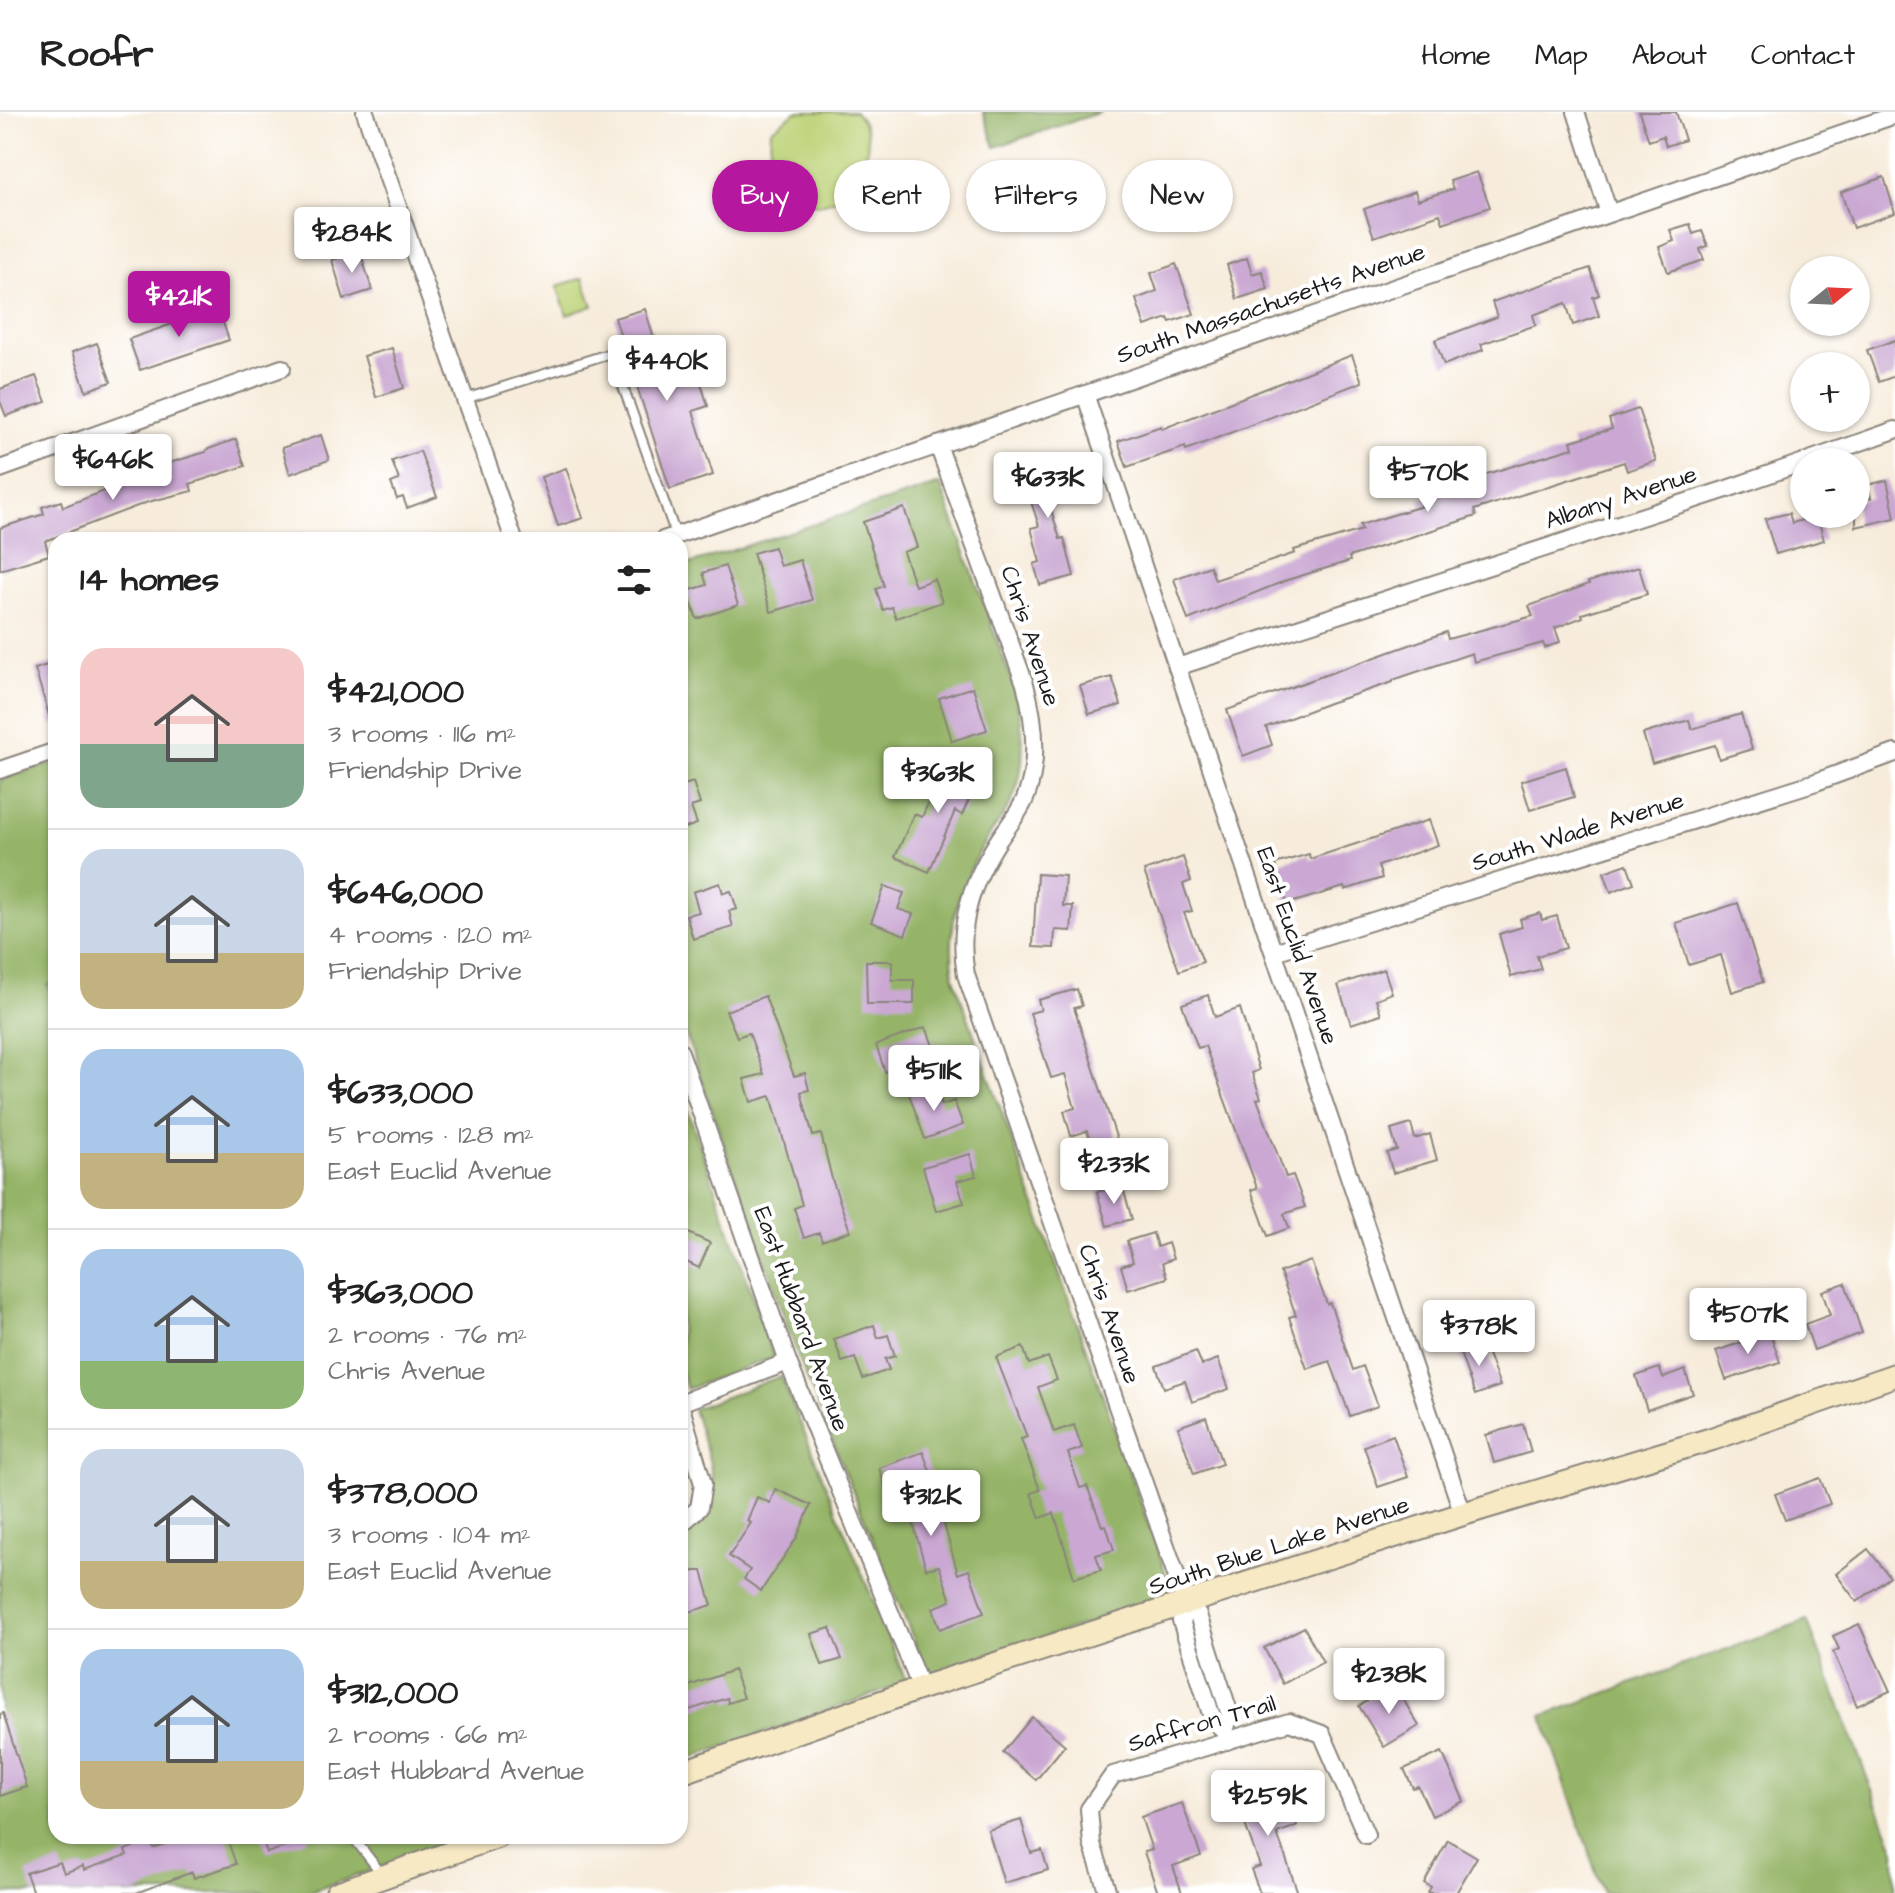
<!DOCTYPE html>
<html lang="en">
<head>
<meta charset="utf-8">
<style>
	body { margin:0; font-family:"Architects Daughter",sans-serif; background:#f6f6f6; color:#222; height:100vh; display:flex; flex-direction:column; font-size:30px; white-space:nowrap }
	* { box-sizing:border-box; margin:0 }
	p { font-size:26px; color:#767676 }
	.icon { flex:none; width:44px; height:44px; fill:none; stroke:currentColor; stroke-width:2; stroke-linecap:round; stroke-linejoin:round }
	.map { position:relative; flex:1; overflow:hidden }
	.details { position:absolute; left:48px; top:420px; width:640px; height:1312px; display:flex; flex-direction:column; background:#fff; border-radius:24px; box-shadow:0 2px 6px #0004 }
	.details>* { flex:none }
	.guide { position:absolute; left:712px; top:48px; width:760px; height:72px; display:flex; gap:16px }
	.needle { width:52px; rotate:72deg }
	.controls { position:absolute; left:1790px; top:144px; display:grid; gap:16px }
	.controls a { display:grid; place-items:center; width:80px; height:80px; border-radius:50%; background:#fff; box-shadow:0 2px 6px #0004; font-size:40px }
	.price { position:absolute; translate:-50% -68px; padding:0 18px; border-radius:8px; background:#fff; color:#222; font-size:26px; line-height:52px; filter:drop-shadow(0 2px 4px #0008) }
	.price::after { content:''; position:absolute; left:50%; top:48px; width:24px; height:18px; margin-left:-12px; background:inherit; clip-path:polygon(0 0,100% 0,50% 100%) }
	.price.on { background:#b5179e; color:#fff }
	ul { padding:0; list-style:none }
	li { display:flex; align-items:center; gap:24px; height:200px; padding:0 32px }
	li+li { border-top:2px solid #e0e0e0 }
	li span { display:grid; place-items:center; flex:none; width:224px; height:160px; border-radius:24px; color:#555 }
	li>.icon { margin-inline-start:auto }
	span .icon { width:96px; height:96px; fill:#fffc; stroke-width:1 }
	li b { font-size:34px }
	h2 { display:flex; justify-content:space-between; align-items:center; height:96px; padding:0 32px; font-size:34px }
	.tag { padding:0 28px; border-radius:36px; background:#fff; box-shadow:0 2px 6px #0004; font-size:28px; line-height:72px }
	.tag.on { background:#b5179e; color:#fff }
	header { display:flex; align-items:center; gap:48px; box-sizing:border-box; height:112px; padding:0 40px; background:#fff; border-bottom:2px solid #e0e0e0 }
	header strong { font-size:38px }
	nav { display:flex; gap:44px; margin-inline-start:auto; font-size:28px }
	.map>svg:first-child { display:block }
</style>
</head>
<body>
<header>
<strong>Roofr</strong>
<nav><a>Home</a><a>Map</a><a>About</a><a>Contact</a></nav>
</header>
<div class="map">
<svg width="1895" height="1781" viewBox="0 0 1895 1781">
	<rect width="100%" height="100%" fill="#fff"/>
	<filter id="ink" filterUnits="userSpaceOnUse"><feTurbulence type="fractalNoise" baseFrequency=".0125" numOctaves="2"/><feDisplacementMap in="SourceGraphic" scale="16" xChannelSelector="R" yChannelSelector="G"/><feConvolveMatrix kernelMatrix="1 2 1 2 8 2 1 2 1" color-interpolation-filters="sRGB"/></filter>
	<filter id="wash" filterUnits="userSpaceOnUse"><feTurbulence type="fractalNoise" baseFrequency=".006" numOctaves="4" result="noise"/><feDisplacementMap in="SourceGraphic" scale="32" xChannelSelector="R" yChannelSelector="G"/><feGaussianBlur stdDeviation="1.8" result="paint"/><feColorMatrix in="noise" values="0 0 0 0 0 0 0 0 0 0 0 0 0 0 0 0 0 1.4 0 .05"/><feComposite in="paint" operator="in"/></filter>
	<g filter="url(#wash)">
		<rect width="100%" height="100%" fill="#f7ecdb"/>
		<!-- green -->
		<g fill="#bcd276" stroke="#6c7749" stroke-width="2">
			<path d="M796 0H855C880 25 863 56 849 83L818 93 777 73 769 64 771 18Z"/>
			<polygon points="583,166 593,194 567,203 557,174"/>
		</g>
		<!-- forest -->
		<g fill="#95b467" stroke="#586842" stroke-width="2">
			<polygon points="983,0 1101,0 995,35"/>
			<path d="M940 372 1014 575C1023 610 1028 650 1014 684 1009 698 999 709 991 721 960 770 946 807 954 866L1174 1484 928 1563 799 1247 680 906V446L683 454Z"/>
			<polygon points="56,650 56,870 48,873 56,891 56,1724 470,1724 307,1781 0,1781 0,668"/>
			<polygon points="680,976 774,1245 687,1277 680,1258"/>
			<path d="M781 1264 907 1571 680 1650V1424C736 1396 706 1342 693 1297Z"/>
			<polygon points="1807,1508 1895,1739 1895,1781 1603,1781 1542,1604"/>
		</g>
		<g id="blocks">
			<!-- building -->
			<g fill="#caa8d3">
				<polygon points="1639,0 1676,0 1685,28 1666,34 1663,24 1649,29"/>
				<polygon points="1477,60 1490,95 1443,111 1440,102 1374,125 1364,97 1415,79 1418,88 1453,77 1450,69"/>
				<polygon points="1884,65 1895,101 1853,116 1841,80"/>
				<polygon points="1690,112 1693,122 1702,119 1708,134 1700,137 1704,148 1668,160 1659,135 1674,129 1670,118"/>
				<polygon points="360,139 372,178 344,187 332,148"/>
				<polygon points="1247,146 1252,162 1262,159 1268,177 1237,187 1227,153"/>
				<polygon points="1176,152 1194,202 1170,210 1168,206 1145,214 1136,187 1157,179 1151,161"/>
				<polygon points="1590,156 1599,183 1593,185 1599,204 1573,213 1566,191 1533,203 1536,213 1481,232 1483,238 1444,253 1435,228 1497,205 1492,190"/>
				<polygon points="218,196 229,228 140,258 129,227"/>
				<polygon points="645,197 664,259 694,249 708,294 693,299 713,363 670,377 615,206"/>
				<polygon points="1895,228 1895,264 1879,270 1867,238"/>
				<polygon points="97,231 111,270 86,279 72,240"/>
				<polygon points="392,236 404,276 376,285 364,244"/>
				<polygon points="1352,243 1362,270 1186,338 1185,335 1127,355 1118,329 1161,314 1162,317"/>
				<polygon points="36,264 46,290 6,304 0,289 0,277"/>
				<polygon points="1638,297 1656,349 1627,359 1624,350 1474,398 1476,404 1349,445 1350,449 1287,468 1188,508 1174,467 1210,454 1215,468 1295,441 1294,438 1362,418 1360,413 1422,394 1420,387 1484,365 1483,363 1573,336 1571,329 1612,317 1609,307"/>
				<polygon points="321,323 329,348 290,362 282,336"/>
				<polygon points="236,327 245,354 190,372 192,379 148,390 45,429 49,443 0,458 0,416 44,402 42,395 61,389 63,395 140,365 139,360 206,340 206,338"/>
				<polygon points="420,339 437,385 407,396 403,385 397,387 391,371 399,368 392,349"/>
				<polygon points="1059,346 1072,384 1049,391 1060,427 1064,426 1074,464 1040,473 1034,452 1040,450 1031,416 1039,414 1021,359"/>
				<polygon points="566,356 583,406 558,414 541,365"/>
				<polygon points="1887,368 1895,406 1856,415 1856,389 1871,386 1868,373"/>
				<polygon points="904,396 917,435 903,440 915,474 934,467 942,490 896,506 892,495 883,498 876,477 884,474 863,410"/>
				<polygon points="1789,401 1792,411 1817,404 1824,428 1776,442 1765,407"/>
				<polygon points="774,435 780,454 800,448 812,488 771,500 753,441"/>
				<polygon points="725,454 738,493 697,507 687,479 707,473 703,461"/>
				<polygon points="1639,455 1647,482 1582,502 1583,505 1555,516 1560,530 1545,536 1543,531 1474,550 1472,541 1393,568 1393,570 1329,591 1266,615 1272,633 1243,644 1227,598 1446,520 1448,527 1533,504 1529,494 1589,472 1588,470"/>
				<polygon points="56,550 56,612 52,613 35,557"/>
				<polygon points="1112,565 1121,593 1089,602 1080,574"/>
				<polygon points="973,575 987,618 952,629 939,586"/>
				<polygon points="1741,602 1752,637 1719,647 1715,633 1652,651 1643,622 1689,608 1692,617"/>
				<polygon points="949,646 981,661 962,703 955,699 929,760 895,745 914,702 922,705"/>
				<polygon points="1566,655 1574,685 1530,698 1521,669"/>
				<polygon points="683,669 684,673 693,670 700,692 691,695 697,712 680,718 680,670"/>
				<polygon points="1429,708 1438,733 1378,754 1382,766 1345,778 1344,775 1287,792 1275,752 1309,742 1310,747"/>
				<polygon points="1183,745 1191,769 1183,772 1192,799 1184,801 1203,850 1179,859 1144,759"/>
				<polygon points="1627,752 1634,771 1611,780 1604,760"/>
				<polygon points="1037,762 1065,764 1063,794 1073,794 1071,819 1055,818 1054,836 1033,835"/>
				<polygon points="720,771 723,781 731,779 737,797 729,799 733,815 693,827 686,803 699,800 693,780"/>
				<polygon points="885,774 904,781 898,797 913,802 905,823 871,810"/>
				<polygon points="1738,791 1763,870 1732,880 1721,843 1689,853 1676,811"/>
				<polygon points="1540,801 1542,808 1557,804 1566,836 1537,844 1541,857 1511,865 1499,822 1522,815 1520,807"/>
				<polygon points="866,849 892,849 892,868 914,868 914,892 867,892"/>
				<polygon points="1384,857 1392,881 1376,887 1381,902 1351,912 1338,873"/>
				<polygon points="1077,877 1082,894 1074,896 1118,1031 1093,1038 1087,1019 1071,1024 1064,999 1075,996 1065,962 1051,966 1030,901 1041,898 1038,888"/>
				<polygon points="1208,883 1215,905 1240,896 1259,958 1252,961 1261,986 1257,987 1286,1065 1293,1063 1305,1095 1284,1102 1289,1116 1268,1124 1251,1078 1257,1076 1205,934 1198,936 1182,892"/>
				<polygon points="765,884 794,964 805,961 809,978 801,980 813,1024 821,1022 832,1067 850,1119 822,1129 819,1121 804,1126 794,1096 802,1093 771,984 751,990 744,967 764,962 749,921 737,925 726,899"/>
				<polygon points="926,915 936,942 885,960 876,933"/>
				<polygon points="935,973 942,993 954,989 963,1013 925,1027 909,982"/>
				<polygon points="1411,1012 1415,1027 1430,1022 1437,1048 1393,1061 1387,1041 1397,1038 1391,1018"/>
				<polygon points="970,1042 976,1064 957,1069 964,1091 936,1099 923,1055"/>
				<polygon points="1122,1073 1132,1107 1107,1114 1097,1080"/>
				<polygon points="680,1117 710,1131 699,1156 680,1147"/>
				<polygon points="1153,1121 1157,1135 1168,1131 1173,1147 1162,1151 1167,1166 1128,1178 1121,1154 1133,1150 1127,1129"/>
				<polygon points="1311,1149 1327,1192 1330,1191 1353,1258 1363,1254 1378,1294 1350,1304 1330,1249 1307,1257 1289,1205 1296,1203 1280,1160"/>
				<polygon points="1845,1171 1862,1221 1814,1238 1805,1212 1830,1203 1822,1179"/>
				<polygon points="874,1213 878,1226 888,1223 895,1244 885,1247 889,1258 863,1267 855,1246 842,1250 834,1227"/>
				<polygon points="1770,1221 1780,1250 1726,1268 1716,1239"/>
				<polygon points="1483,1229 1500,1274 1475,1283 1459,1238"/>
				<polygon points="1023,1235 1029,1252 1048,1245 1057,1268 1038,1275 1054,1320 1074,1313 1082,1336 1068,1341 1080,1376 1087,1374 1102,1414 1106,1413 1114,1438 1096,1443 1101,1458 1074,1466 1054,1401 1040,1406 1031,1381 1040,1378 1021,1327 1027,1325 996,1245"/>
				<polygon points="1196,1239 1202,1253 1218,1247 1229,1277 1192,1290 1185,1269 1164,1276 1156,1254"/>
				<polygon points="1659,1256 1663,1266 1685,1258 1693,1282 1647,1298 1636,1264"/>
				<polygon points="1206,1305 1222,1352 1194,1362 1178,1315"/>
				<polygon points="1523,1312 1531,1340 1494,1351 1486,1323"/>
				<polygon points="1393,1323 1408,1365 1378,1375 1364,1334"/>
				<polygon points="923,1340 934,1370 917,1375 930,1409 942,1405 958,1462 969,1458 984,1501 940,1517 933,1496 951,1489 939,1454 926,1457 909,1397 895,1402 879,1356"/>
				<polygon points="1820,1366 1830,1392 1785,1408 1775,1382"/>
				<polygon points="775,1377 811,1393 797,1425 761,1479 744,1467 750,1458 729,1444 751,1411 747,1409 757,1385 770,1391"/>
				<polygon points="1868,1437 1890,1465 1857,1490 1836,1462"/>
				<polygon points="695,1459 702,1459 712,1493 680,1503 680,1463"/>
				<polygon points="1859,1512 1890,1579 1857,1594 1833,1540 1839,1537 1833,1524"/>
				<polygon points="1304,1515 1323,1550 1283,1572 1264,1536"/>
				<polygon points="830,1516 842,1547 822,1553 811,1522"/>
				<polygon points="734,1558 743,1586 728,1591 727,1586 680,1601 680,1577"/>
				<polygon points="1394,1572 1419,1614 1384,1635 1359,1594"/>
				<polygon points="3,1601 27,1675 0,1684 0,1602"/>
				<polygon points="1032,1605 1065,1633 1036,1668 1003,1640"/>
				<polygon points="1442,1640 1464,1689 1432,1704 1418,1674 1413,1676 1404,1657"/>
				<polygon points="1261,1665 1271,1695 1288,1689 1297,1714 1277,1721 1298,1781 1260,1781 1251,1757 1260,1754 1235,1684 1248,1679 1245,1671"/>
				<polygon points="1182,1691 1201,1744 1173,1754 1182,1781 1158,1781 1144,1740 1152,1738 1141,1705"/>
				<polygon points="1021,1708 1031,1741 1042,1738 1048,1758 1004,1771 988,1718"/>
				<polygon points="188,1724 226,1724 236,1752 194,1766 192,1760 136,1781 33,1781 26,1761 60,1750 64,1761 83,1754 84,1758 127,1743 125,1738 150,1728 153,1736"/>
				<polygon points="261,1724 309,1724 309,1727 267,1741"/>
				<polygon points="1448,1728 1477,1745 1456,1781 1428,1781 1431,1775 1424,1771"/>
			</g>
		</g>
	</g>
	<g filter="url(#ink)">
		<use href="#blocks" fill-opacity="0" stroke="#8a847c" stroke-width="2"/>
		<g fill="none" stroke-linecap="round" stroke-linejoin="round">
			<defs>
				<g id="service">
					<polyline points="465,287 611,241 676,423"/>
					<polyline points="352,1724 381,1761"/>
				</g>
				<g id="minor">
					<polyline points="365,0 514,428"/>
					<polyline points="1576,0 1609,101"/>
					<polyline points="1085,282 1463,1402"/>
					<path d="M938 333 1025 572C1035 609 1040 650 1025 687 1018 703 1007 715 998 729 971 772 957 812 966 863L1186 1491 1189 1499 1198 1503 1230 1603 1225 1619 1227 1629"/>
					<polyline points="0,357 282,256"/>
					<polyline points="663,428 1895,3"/>
					<polyline points="1177,555 1727,377 1895,318"/>
					<polyline points="0,658 56,639"/>
					<polyline points="1274,840 1816,670 1895,641"/>
					<polyline points="680,940 788,1250 921,1576"/>
					<polyline points="680,1291 788,1250"/>
					<polyline points="680,1292 703,1372 699,1396 680,1413"/>
					<polyline points="1189,1499 1181,1509 1213,1608 1225,1619"/>
					<polyline points="1108,1781 1092,1732 1089,1697 1113,1663 1289,1610 1322,1622 1366,1723"/>
				</g>
				<g id="secondary">
					<polyline points="680,1661 921,1576 1463,1402 1712,1327 1895,1263"/>
					<polyline points="337,1781 499,1724"/>
				</g>
			</defs>
			<!-- service casing -->
			<use href="#service" stroke="#8a847c" stroke-width="12"/>
			<!-- minor casing -->
			<use href="#minor" stroke="#8a847c" stroke-width="20"/>
			<!-- secondary casing -->
			<use href="#secondary" stroke="#8a847c" stroke-width="26"/>
			<!-- service -->
			<use href="#service" stroke="#fff" stroke-width="8"/>
			<!-- minor -->
			<use href="#minor" stroke="#fff" stroke-width="16"/>
			<!-- secondary -->
			<use href="#secondary" stroke="#f6e9c3" stroke-width="22"/>
		</g>
	</g>
	<g text-anchor="middle" dominant-baseline="central" stroke-width="8" stroke-linejoin="round" paint-order="stroke">
		<!-- street labels -->
		<g font-size="24" fill="#1c1c1c" stroke="#fff">
			<text transform="translate(1271 192) rotate(-19)">South Massachusetts Avenue</text>
			<text transform="translate(1621 386) rotate(-18)">Albany Avenue</text>
			<text transform="translate(1030 524) rotate(72)">Chris Avenue</text>
			<text transform="translate(1578 720) rotate(-17)">South Wade Avenue</text>
			<text transform="translate(1297 834) rotate(71)">East Euclid Avenue</text>
			<text transform="translate(1109 1202) rotate(71)">Chris Avenue</text>
			<text transform="translate(801 1207) rotate(70)">East Hubbard Avenue</text>
			<text transform="translate(1279 1434) rotate(-18)">South Blue Lake Avenue</text>
			<text transform="translate(1202 1612) rotate(-16)">Saffron Trail</text>
		</g>
	</g>
</svg>
<div class="controls">
<a><svg class="needle" viewBox="-14 -14 28 28"><path d="M0-13l5 13h-10z" fill="#e53935"/><path d="M0 13l5-13h-10z" fill="#767676"/></svg></a>
<a>+</a>
<a>−</a>
</div>
<b class="price" style="left:352px;top:163px">$284K</b>
<b class="price on" style="left:179px;top:227px">$421K</b>
<b class="price" style="left:667px;top:291px">$440K</b>
<b class="price" style="left:113px;top:390px">$646K</b>
<b class="price" style="left:1428px;top:402px">$570K</b>
<b class="price" style="left:1048px;top:408px">$633K</b>
<b class="price" style="left:938px;top:703px">$363K</b>
<b class="price" style="left:934px;top:1001px">$511K</b>
<b class="price" style="left:1114px;top:1094px">$233K</b>
<b class="price" style="left:1748px;top:1244px">$507K</b>
<b class="price" style="left:1479px;top:1256px">$378K</b>
<b class="price" style="left:931px;top:1426px">$312K</b>
<b class="price" style="left:1389px;top:1604px">$238K</b>
<b class="price" style="left:1268px;top:1726px">$259K</b>
<div class="guide">
<a class="tag on">Buy</a>
<a class="tag">Rent</a>
<a class="tag">Filters</a>
<a class="tag">New</a>
</div>
<section class="details">
<h2>14 homes<svg class="icon" aria-label="filters" viewBox="0 0 24 24"><path d="M4 7h16M4 17h16"/><circle cx="9" cy="7" r="2"/><circle cx="15" cy="17" r="2"/></svg></h2>
<ul>
<li><span style="background:linear-gradient(#f6c9c9 60%,#7fa58c 0)"><svg class="icon" aria-label="home" viewBox="0 0 24 24"><path d="M3 11l9-7 9 7M6 9v11h12V9"/></svg></span><div><b>$421,000</b><p>3 rooms · 116 m²</p><p>Friendship Drive</p></div></li>
<li><span style="background:linear-gradient(#c9d6e8 65%,#c2b280 0)"><svg class="icon" aria-label="home" viewBox="0 0 24 24"><path d="M3 11l9-7 9 7M6 9v11h12V9"/></svg></span><div><b>$646,000</b><p>4 rooms · 120 m²</p><p>Friendship Drive</p></div></li>
<li><span style="background:linear-gradient(#a9c7e8 65%,#c2b280 0)"><svg class="icon" aria-label="home" viewBox="0 0 24 24"><path d="M3 11l9-7 9 7M6 9v11h12V9"/></svg></span><div><b>$633,000</b><p>5 rooms · 128 m²</p><p>East Euclid Avenue</p></div></li>
<li><span style="background:linear-gradient(#a9c7e8 70%,#8fb573 0)"><svg class="icon" aria-label="home" viewBox="0 0 24 24"><path d="M3 11l9-7 9 7M6 9v11h12V9"/></svg></span><div><b>$363,000</b><p>2 rooms · 76 m²</p><p>Chris Avenue</p></div></li>
<li><span style="background:linear-gradient(#c9d6e8 70%,#c2b280 0)"><svg class="icon" aria-label="home" viewBox="0 0 24 24"><path d="M3 11l9-7 9 7M6 9v11h12V9"/></svg></span><div><b>$378,000</b><p>3 rooms · 104 m²</p><p>East Euclid Avenue</p></div></li>
<li><span style="background:linear-gradient(#a9c7e8 70%,#c2b280 0)"><svg class="icon" aria-label="home" viewBox="0 0 24 24"><path d="M3 11l9-7 9 7M6 9v11h12V9"/></svg></span><div><b>$312,000</b><p>2 rooms · 66 m²</p><p>East Hubbard Avenue</p></div></li>
</ul>
</section>
</div>
</body>
</html>
